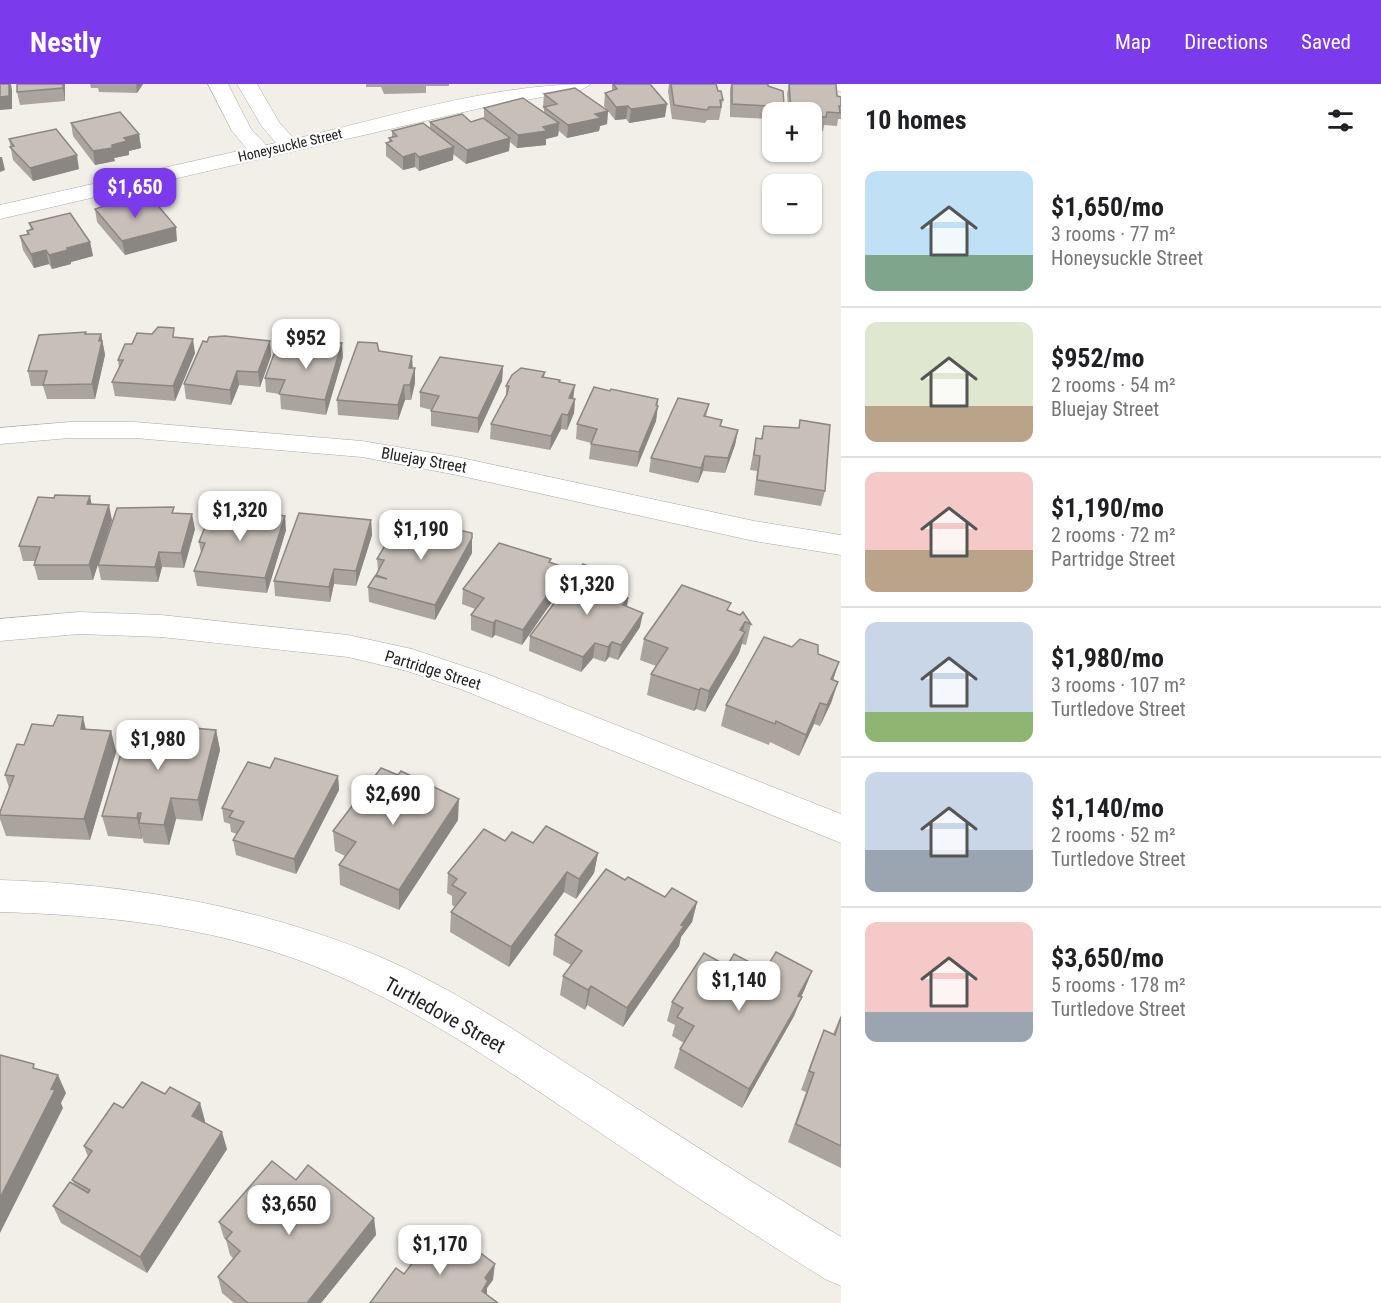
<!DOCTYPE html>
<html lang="en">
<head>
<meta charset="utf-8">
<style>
	body { margin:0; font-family:"Roboto Condensed",sans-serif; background:#f2f2f2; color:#202124; height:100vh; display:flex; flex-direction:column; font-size:22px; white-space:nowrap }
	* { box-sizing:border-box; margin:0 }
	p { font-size:20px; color:#757577 }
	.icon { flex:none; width:33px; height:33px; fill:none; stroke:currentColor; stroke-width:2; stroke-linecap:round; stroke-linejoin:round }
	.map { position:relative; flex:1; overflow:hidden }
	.panel { display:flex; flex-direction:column; background:#fff; width:540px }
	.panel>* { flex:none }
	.tools { position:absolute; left:762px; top:18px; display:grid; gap:12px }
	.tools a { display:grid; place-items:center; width:60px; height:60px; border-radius:12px; background:#fff; box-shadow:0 2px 4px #0004; font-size:30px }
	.price { position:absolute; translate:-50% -51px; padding:0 14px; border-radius:12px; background:#fff; color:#222; font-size:20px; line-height:39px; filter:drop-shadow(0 2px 3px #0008) }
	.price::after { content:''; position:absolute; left:50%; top:36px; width:18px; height:14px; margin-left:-9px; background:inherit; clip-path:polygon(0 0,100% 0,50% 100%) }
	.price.current { background:#7c3aed; color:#fff }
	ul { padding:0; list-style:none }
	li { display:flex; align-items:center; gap:18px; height:150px; padding:0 24px }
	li+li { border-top:2px solid #e0e0e0 }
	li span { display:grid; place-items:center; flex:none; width:168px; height:120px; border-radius:12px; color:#555 }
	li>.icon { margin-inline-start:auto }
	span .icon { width:72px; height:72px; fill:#fffc; stroke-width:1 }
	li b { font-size:26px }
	h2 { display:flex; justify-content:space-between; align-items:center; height:72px; padding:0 24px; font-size:26px }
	header { display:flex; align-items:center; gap:36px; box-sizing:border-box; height:84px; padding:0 30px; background:#7c3aed; color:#fff }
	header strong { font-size:28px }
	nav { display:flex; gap:33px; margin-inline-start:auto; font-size:21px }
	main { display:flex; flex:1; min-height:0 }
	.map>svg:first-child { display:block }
</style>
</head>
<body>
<header>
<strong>Nestly</strong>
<nav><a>Map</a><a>Directions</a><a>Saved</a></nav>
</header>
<main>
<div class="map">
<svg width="841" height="1219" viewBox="0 0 841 1219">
	<rect width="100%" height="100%" fill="#f2efe9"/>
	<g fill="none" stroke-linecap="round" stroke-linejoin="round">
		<defs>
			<g id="minor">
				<path d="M208 0H228L251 45 266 61 276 59 261 41 237 0H257L279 38 294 55C391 33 491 0 591 0L581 6 481 24 0 135V121L247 65 232 47Z"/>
				<polygon points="813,0 841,0 841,7 823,6"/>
				<polygon points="70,338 135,338 362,357 457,373 754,437 841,451 841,471 754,457 457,391 362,373 135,354 70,354 0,360 0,344"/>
				<polygon points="79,528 161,531 348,551 412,565 487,590 841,730 841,759 463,606 407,587 348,573 161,553 79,550 0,557 0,535"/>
				<path d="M0 796C131 800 257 822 378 872 453 904 520 950 588 993 672 1047 756 1101 841 1153V1202L825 1195C748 1147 671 1097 596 1046 504 984 413 920 309 880 210 842 104 831 0 828Z"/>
			</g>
		</defs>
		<!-- minor casing -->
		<use href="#minor" stroke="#a9a9a9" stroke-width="1"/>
		<!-- minor -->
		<use href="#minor" fill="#fff" fill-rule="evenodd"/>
	</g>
	<!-- wall -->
	<g fill="#aba49e">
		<polygon points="65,0 65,17 20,21 17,8"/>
		<polygon points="90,0 143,0 137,9 99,8 98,4 91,4"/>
		<polygon points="366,0 449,0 449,2 426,2 426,9 384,10 381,3 366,3"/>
		<polygon points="612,0 665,33 629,39 626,35 615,36 608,27 607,40 600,42 599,47 567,54 559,47 558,52 546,55 546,61 517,64 510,58 509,67 466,80 453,70 453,76 419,87 415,83 403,86 386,72 386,59 389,58 389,54 392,53 392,47 430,45 430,38 471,38 484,35 484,24 544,28 544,25 543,23 544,10 608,27 604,22 605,9 612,7"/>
		<polygon points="669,0 716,0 718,7 723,16 719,36 707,36 705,39 672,35 668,7"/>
		<polygon points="731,0 768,0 768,2 784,20 783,28 772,28 772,32 768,32 767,35 730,33 730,6"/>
		<polygon points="789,0 828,0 837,12 841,13 841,35 838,35 837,42 824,41 823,47 812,46 812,28 788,28 787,10"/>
		<polygon points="71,39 139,50 141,64 129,67 129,71 114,74 115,77 95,81 73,52"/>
		<polygon points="9,55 79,85 33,97 13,76"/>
		<polygon points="139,122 177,157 125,171 97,138 95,125"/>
		<polygon points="29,139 90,158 93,172 71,178 71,180 52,185 49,180 34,184 23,166 20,152 27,151 27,147 31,146"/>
		<polygon points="86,250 101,250 105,271 95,315 47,315 43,302 31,302 28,287"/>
		<polygon points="175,254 195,269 175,317 115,312 112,298 119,284 118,276 132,260"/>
		<polygon points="270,257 271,272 260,303 239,301 231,321 186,315 184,300"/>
		<polygon points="379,267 413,284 415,299 411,316 405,316 398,336 338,331 337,316"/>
		<polygon points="343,273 326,331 281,325 280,310 266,308 265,294"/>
		<polygon points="503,282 502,297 478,349 431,342 431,327 432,326 420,323 420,308"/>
		<polygon points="545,288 544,293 560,296 560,298 574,314 575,315 574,329 567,346 561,345 550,366 490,355 491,340 506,312 506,302"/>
		<polygon points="658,315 656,337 637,383 589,375 591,359 576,355 577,340"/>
		<polygon points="709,320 706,333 720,343 738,346 735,361 725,389 703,387 698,399 649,388 651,374"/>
		<polygon points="800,336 825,407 821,422 754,411 757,387 750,386 756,354 761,355 764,342 799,344"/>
		<polygon points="92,421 112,436 93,496 38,496 34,481 35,477 23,477 19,462"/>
		<polygon points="175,429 195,445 184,484 162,483 158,498 101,496 98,481"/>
		<polygon points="263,429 286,446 267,509 197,502 194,487 201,469 199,458 213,439"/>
		<polygon points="371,436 372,451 356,502 334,500 330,518 275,512 274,497"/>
		<polygon points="472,454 472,469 435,536 369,518 368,503 376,492 378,487 377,475 398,456"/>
		<polygon points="550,478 566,484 565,499 522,561 495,551 492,554 471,546 471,531 475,525 462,520 463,505"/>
		<polygon points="606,505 628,514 627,523 640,543 618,576 609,573 605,578 593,574 581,588 529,567 530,552"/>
		<polygon points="729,527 751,540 746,561 742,560 739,569 705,628 696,625 694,627 647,611 651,590 656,582 640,576 644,555"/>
		<polygon points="792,563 818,570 839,578 833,596 838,598 831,619 820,642 814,640 799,672 770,658 769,661 721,642 726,621"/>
		<polygon points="195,644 216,646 220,666 202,737 176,735 169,761 144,759 142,753 142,755 108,752 102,732"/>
		<polygon points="86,645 111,647 116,668 90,756 6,752 0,735 0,728 9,704 5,691 24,661"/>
		<polygon points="270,684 338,692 339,706 296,790 236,771 233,756 237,750 231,748 230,740 224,738 222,724"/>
		<polygon points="458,736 399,826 340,801 339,781 345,772 335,767 333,747"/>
		<polygon points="505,757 533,759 598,769 594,789 576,815 564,808 509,883 450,848 451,828 455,823 452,821 452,812 447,809 448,789"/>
		<polygon points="625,796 665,813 697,818 692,838 681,853 679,862 623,943 587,921 585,926 560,911 563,892 571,881 553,871 555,851"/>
		<polygon points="727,882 765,886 812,887 801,913 794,932 742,1024 674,984 680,965 684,959 672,952 675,941 667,937 672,918"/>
		<polygon points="841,931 841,1084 788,1058 806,1008 801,1006 816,965 824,946 833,950"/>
		<polygon points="165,1010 200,1019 205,1038 227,1065 147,1189 61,1139 53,1122 75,1101 72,1096 88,1073 84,1062 123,1024"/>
		<polygon points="296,1096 374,1134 376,1151 321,1219 234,1219 222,1209 218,1193 233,1174 230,1171 226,1156 224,1154 219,1138"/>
	</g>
	<!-- shaded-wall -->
	<g fill="#8b8681">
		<polygon points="9,0 11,0 12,6 12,25 0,26 0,13"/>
		<polygon points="63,0 65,0 65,17 63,4"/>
		<polygon points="136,0 143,0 137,9"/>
		<polygon points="667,20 665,33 629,39 631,25"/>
		<polygon points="628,22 626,35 615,36 616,23"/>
		<polygon points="608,27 607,40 600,42 599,47 567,54 568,41 595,30"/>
		<polygon points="559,39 558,52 546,55 546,61 517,64 518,51"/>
		<polygon points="139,50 141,64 129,67 129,71 114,74 115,77 95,81 93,67 112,61 124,54"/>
		<polygon points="510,54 509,67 466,80 467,66"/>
		<polygon points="454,63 453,76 419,87 419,73"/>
		<polygon points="415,69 415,83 403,86 403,73"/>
		<polygon points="77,71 79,85 33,97 30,84"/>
		<polygon points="0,73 2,73 5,86 0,88"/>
		<polygon points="176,143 177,157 125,171 122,157"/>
		<polygon points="90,158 93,172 71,178 71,180 52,185 49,171 67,164"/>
		<polygon points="46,166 49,180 34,184 31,170"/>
		<polygon points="101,250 105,271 95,315 92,300"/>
		<polygon points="193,255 195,269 175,317 173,302"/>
		<polygon points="270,257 271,272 260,303 258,288"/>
		<polygon points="342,259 343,273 326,331 325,316"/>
		<polygon points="412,272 413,286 409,284"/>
		<polygon points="503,282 502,297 478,349 478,334"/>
		<polygon points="415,284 415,299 411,316 410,301"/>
		<polygon points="237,287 239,301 231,321 230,306"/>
		<polygon points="404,301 405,316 398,336 398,321"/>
		<polygon points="575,301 573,316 569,314"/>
		<polygon points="575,315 574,329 567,346 568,331"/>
		<polygon points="658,315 656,328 658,322 656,337 637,383 639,368"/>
		<polygon points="562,330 561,345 550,366 551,352"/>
		<polygon points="738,346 735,361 725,389 728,374"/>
		<polygon points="705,372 703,387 698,399 701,384"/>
		<polygon points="90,412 93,427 87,420"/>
		<polygon points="109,421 112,436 93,496 89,481"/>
		<polygon points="192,430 195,445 184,484 181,469"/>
		<polygon points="285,432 286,446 267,509 265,494"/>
		<polygon points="371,436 372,451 356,502 356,487"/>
		<polygon points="472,454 472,469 435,536 435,521"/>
		<polygon points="159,468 162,483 158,498 155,483"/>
		<polygon points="566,484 565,499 522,561 523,546"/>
		<polygon points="334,485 334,500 330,518 329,503"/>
		<polygon points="608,490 606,505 599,503"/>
		<polygon points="628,514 626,529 623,521"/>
		<polygon points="643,529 640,543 618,576 621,561"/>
		<polygon points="496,536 495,551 492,554 493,539"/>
		<polygon points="745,538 742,553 745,548 739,569 705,628 709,607"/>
		<polygon points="612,558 609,573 605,578 608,563"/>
		<polygon points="595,559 593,574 581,588 583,573"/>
		<polygon points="839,578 832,599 831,595"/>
		<polygon points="838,598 831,619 820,642 827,621"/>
		<polygon points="701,604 696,625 694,627 699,606"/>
		<polygon points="820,619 814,640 799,672 806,651"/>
		<polygon points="83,633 88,654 81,645"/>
		<polygon points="216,646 220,666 202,737 198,716"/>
		<polygon points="111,647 116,668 90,756 84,735"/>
		<polygon points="338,692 339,706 296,790 294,775"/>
		<polygon points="171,714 176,735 169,761 164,741"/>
		<polygon points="459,715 458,736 399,826 399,806"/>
		<polygon points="138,729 141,739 139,739 142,753 142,755 137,734"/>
		<polygon points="598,769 594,789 576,815 579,795"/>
		<polygon points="567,788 564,808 509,883 511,863"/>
		<polygon points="697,818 692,838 681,853 679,862 623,943 627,924 681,841"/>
		<polygon points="812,887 804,907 791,931 798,912"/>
		<polygon points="591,902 587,921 585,926 588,906"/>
		<polygon points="802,913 794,932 742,1024 749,1005"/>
		<polygon points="58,991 66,1009 61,1019 63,1024 0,1149 0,1114"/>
		<polygon points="200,1019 205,1037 197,1050 192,1032"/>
		<polygon points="222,1048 227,1065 147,1189 140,1173"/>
		<polygon points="374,1134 376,1151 321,1219 307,1219"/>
		<polygon points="495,1180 493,1196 487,1204 487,1213 482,1207 485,1194"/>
	</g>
	<!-- building -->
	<g fill="#c7bfb8" stroke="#8b8681" stroke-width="1.5">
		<polygon points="0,0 9,0 9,12 0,13"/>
		<polygon points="17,0 63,0 63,4 17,8"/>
		<polygon points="613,0 650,0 667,20 631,25 628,22 616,23 605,9 617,5"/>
		<polygon points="671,0 716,0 718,7 721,7 723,16 720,16 721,23 709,23 707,26 674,21"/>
		<polygon points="732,0 768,0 768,2 783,7 784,20 770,19 770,22 732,20"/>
		<polygon points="789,0 836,0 837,12 841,13 841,22 839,22 840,29 827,28 826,33 812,33 812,28 810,28 809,26 791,25"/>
		<polygon points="575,4 608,27 595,30 601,34 568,41 544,23 557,20 544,10"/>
		<polygon points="523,14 559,39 543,43 547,47 518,51 484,24"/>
		<polygon points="120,28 139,50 124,54 127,57 112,61 112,64 93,67 71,39"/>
		<polygon points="462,30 471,38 483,34 510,54 467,66 430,38"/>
		<polygon points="423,39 454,63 419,73 415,69 403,73 386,59 392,57 389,54 397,52 392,47"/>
		<polygon points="56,45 77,71 30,84 10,63 14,62 9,55"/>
		<polygon points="131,113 139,122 155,118 176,143 122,157 95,125"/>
		<polygon points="70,129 90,158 67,164 68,166 49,171 46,166 31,170 20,152 29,150 27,147 33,145 29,139"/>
		<polygon points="158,243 174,244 173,253 193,255 173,302 112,298 123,276 118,276 125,260 132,260 137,249 152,250"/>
		<polygon points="86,248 85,250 101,250 99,257 102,257 92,300 43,301 47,287 28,287 39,251"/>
		<polygon points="225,252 270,257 258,288 237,287 230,306 184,300 203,257 207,258 209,253"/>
		<polygon points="314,256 342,259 325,316 279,310 285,296 265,294 274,270 291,271 293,265 311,267"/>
		<polygon points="358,258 377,259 379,267 412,272 409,284 415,284 410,301 404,301 398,321 337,316"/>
		<polygon points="440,273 503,282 478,334 431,327 439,312 420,308"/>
		<polygon points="521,284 545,288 542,293 560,296 559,298 575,301 569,314 575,315 568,331 562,330 551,352 491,340 507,310 509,302 506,302 512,291"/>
		<polygon points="594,303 610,307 611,305 658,315 656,321 658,322 639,368 591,360 597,345 577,340"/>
		<polygon points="678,314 709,320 704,332 722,336 720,342 738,346 728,374 705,372 701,384 651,374"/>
		<polygon points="800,336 830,341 825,407 757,396 760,372 754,371 756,354 762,355 764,342 799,344"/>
		<polygon points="55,411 90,412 87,420 109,421 89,481 34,481 40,463 19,462 38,413 54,414"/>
		<polygon points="174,423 172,429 192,430 181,469 159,468 155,483 98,481 117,424"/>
		<polygon points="219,424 262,424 261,429 285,432 265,494 194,487 205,459 199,458 207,438 213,439"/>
		<polygon points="299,429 371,436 356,487 334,485 329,503 274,497"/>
		<polygon points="412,435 472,449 472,454 435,521 368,503 375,492 387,495 376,491 384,476 377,475 390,453 398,456"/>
		<polygon points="499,459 551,475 549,478 566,484 523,546 496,536 493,539 471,531 484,514 463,505"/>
		<polygon points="583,480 608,490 599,503 628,514 623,521 643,529 621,561 612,558 608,563 595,559 583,573 530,552"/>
		<polygon points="682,501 731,519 727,526 740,531 743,528 751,540 745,538 740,546 745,548 709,607 701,604 699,606 651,590 668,564 644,555"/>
		<polygon points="764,553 792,563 800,555 818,561 818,570 839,578 831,595 838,598 827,621 820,619 806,651 776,637 775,640 726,621"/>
		<polygon points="58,631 83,633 81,645 111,647 84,735 0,731 0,728 14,692 5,691 17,660 24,661 32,640 53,642"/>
		<polygon points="130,640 194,642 193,644 216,646 198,716 171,714 164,741 139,739 141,729 138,729 137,734 102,732"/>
		<polygon points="275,674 338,692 294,775 233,756 244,738 229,733 233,727 222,724 248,678 270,684"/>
		<polygon points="381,684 398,691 401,687 459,715 399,806 339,781 356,758 333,747"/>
		<polygon points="546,742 598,769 579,795 567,788 511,863 451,828 466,809 452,801 457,795 448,789 484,745 505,757 512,748 533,759"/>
		<polygon points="606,785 625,796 628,793 665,813 672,804 697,818 681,841 684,842 627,924 591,902 588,906 563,892 582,867 555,851"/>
		<polygon points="776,868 812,887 798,912 802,913 749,1005 680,965 694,942 677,933 683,924 672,918 704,869 727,882 734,870 765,886"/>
		<polygon points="841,933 841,1062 796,1040 814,989 809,987 824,946 835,951"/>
		<polygon points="0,971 34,980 33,984 58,991 51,1005 55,1006 0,1114"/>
		<polygon points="142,998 165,1010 170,1003 200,1019 192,1032 222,1048 140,1173 53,1122 70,1098 88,1109 90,1106 72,1096 92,1067 84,1062 114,1019 123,1024"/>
		<polygon points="272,1077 296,1096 308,1081 374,1134 307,1219 248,1219 218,1193 240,1167 226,1155 232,1148 219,1138"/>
		<polygon points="441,1147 460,1161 463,1156 495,1180 485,1194 488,1197 482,1207 498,1219 370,1219 396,1184 404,1190 427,1160 430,1163"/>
	</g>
	<g text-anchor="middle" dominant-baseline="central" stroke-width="4.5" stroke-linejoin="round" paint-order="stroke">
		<!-- far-street labels -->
		<g font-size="14" fill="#222" stroke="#fff">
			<text transform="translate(290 61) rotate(-13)">Honeysuckle Street</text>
		</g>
		<!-- street labels -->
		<g font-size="16" fill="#222" stroke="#fff">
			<text transform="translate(424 376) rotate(10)">Bluejay Street</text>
			<text transform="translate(433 586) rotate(17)">Partridge Street</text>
		</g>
		<!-- near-street labels -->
		<g font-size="20" fill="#222" stroke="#fff">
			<text transform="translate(445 931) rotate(29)">Turtledove Street</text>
		</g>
	</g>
</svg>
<div class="tools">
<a>+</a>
<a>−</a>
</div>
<b class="price current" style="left:135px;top:135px">$1,650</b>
<b class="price" style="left:306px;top:286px">$952</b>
<b class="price" style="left:240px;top:458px">$1,320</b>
<b class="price" style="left:421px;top:477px">$1,190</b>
<b class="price" style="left:587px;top:532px">$1,320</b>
<b class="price" style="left:158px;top:687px">$1,980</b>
<b class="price" style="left:393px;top:742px">$2,690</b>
<b class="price" style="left:739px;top:928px">$1,140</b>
<b class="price" style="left:289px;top:1152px">$3,650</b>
<b class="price" style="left:440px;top:1192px">$1,170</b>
</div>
<section class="panel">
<h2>10 homes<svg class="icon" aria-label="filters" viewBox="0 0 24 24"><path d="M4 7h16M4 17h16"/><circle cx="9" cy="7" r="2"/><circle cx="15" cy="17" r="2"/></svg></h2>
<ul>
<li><span style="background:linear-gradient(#bfe0f5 70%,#7fa58c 0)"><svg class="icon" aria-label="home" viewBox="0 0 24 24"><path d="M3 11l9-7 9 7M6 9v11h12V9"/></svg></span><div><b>$1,650/mo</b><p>3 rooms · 77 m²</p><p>Honeysuckle Street</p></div></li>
<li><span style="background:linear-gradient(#dfe7d0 70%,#b9a48a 0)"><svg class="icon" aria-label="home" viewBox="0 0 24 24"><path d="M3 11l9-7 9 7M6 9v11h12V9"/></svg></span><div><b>$952/mo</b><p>2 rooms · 54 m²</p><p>Bluejay Street</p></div></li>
<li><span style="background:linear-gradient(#f6c9c9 65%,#b9a48a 0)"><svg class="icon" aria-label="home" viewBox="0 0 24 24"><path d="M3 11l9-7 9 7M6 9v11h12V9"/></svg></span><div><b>$1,190/mo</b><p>2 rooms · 72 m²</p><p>Partridge Street</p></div></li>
<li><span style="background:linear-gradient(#c9d6e8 75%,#8fb573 0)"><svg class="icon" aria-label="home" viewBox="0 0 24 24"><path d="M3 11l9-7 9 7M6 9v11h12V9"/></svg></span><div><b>$1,980/mo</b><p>3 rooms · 107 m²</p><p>Turtledove Street</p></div></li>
<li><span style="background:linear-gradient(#c9d6e8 65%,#9aa5b1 0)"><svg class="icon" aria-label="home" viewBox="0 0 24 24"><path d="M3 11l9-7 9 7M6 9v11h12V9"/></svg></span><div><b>$1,140/mo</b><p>2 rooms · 52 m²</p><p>Turtledove Street</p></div></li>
<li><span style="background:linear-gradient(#f6c9c9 75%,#9aa5b1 0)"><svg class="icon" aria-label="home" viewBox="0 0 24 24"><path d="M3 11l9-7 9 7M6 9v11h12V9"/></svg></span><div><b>$3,650/mo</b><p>5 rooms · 178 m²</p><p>Turtledove Street</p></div></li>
</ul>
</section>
</main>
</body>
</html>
